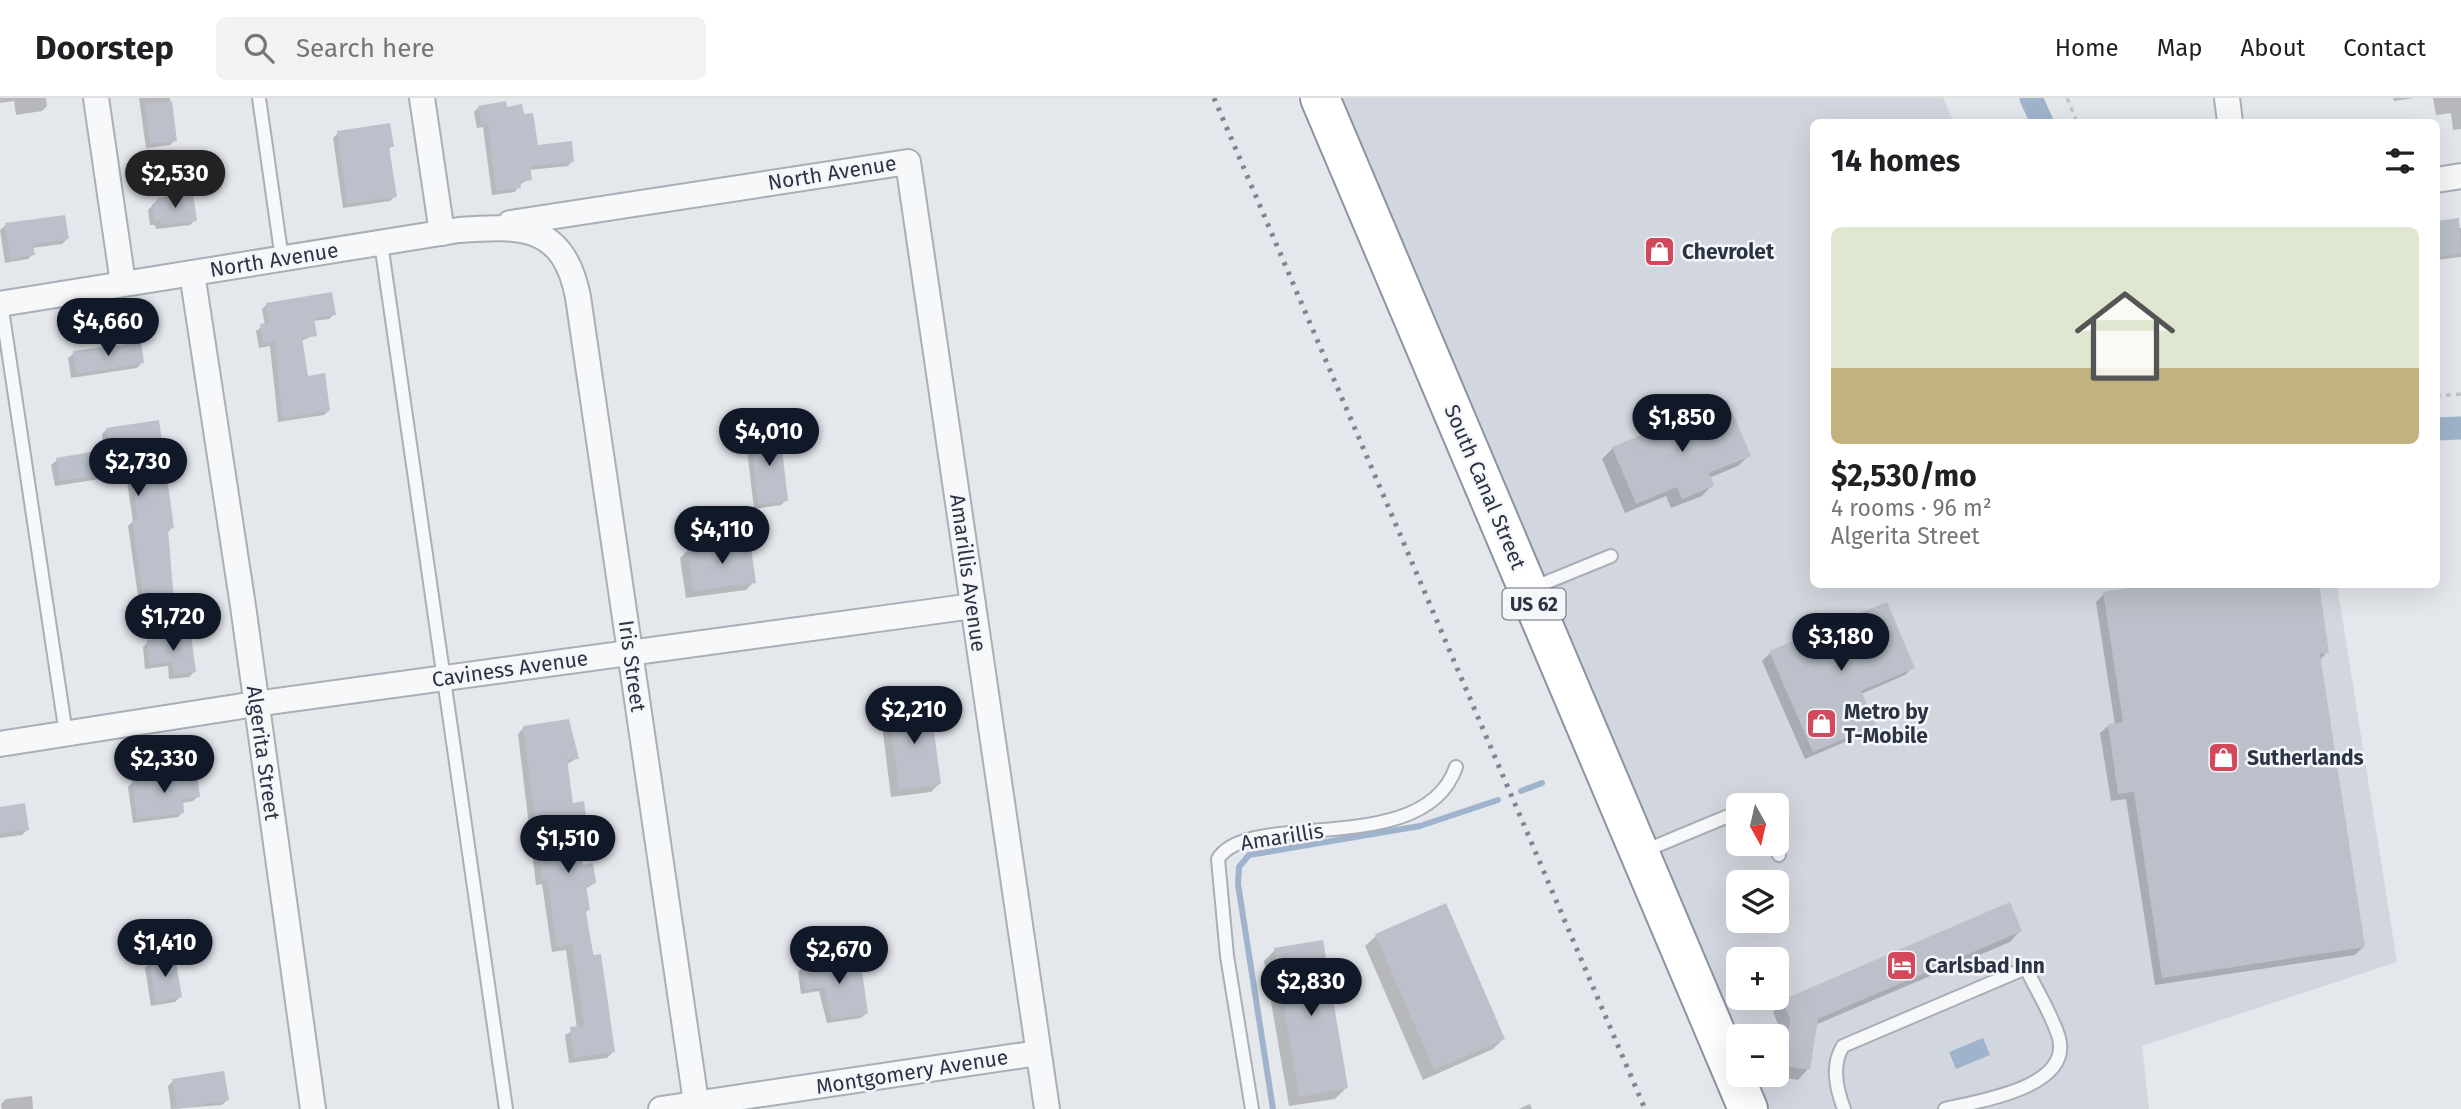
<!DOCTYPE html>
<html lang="en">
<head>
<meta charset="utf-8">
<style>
	body { margin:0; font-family:"Fira Sans",sans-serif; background:#f2f2f2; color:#202124; height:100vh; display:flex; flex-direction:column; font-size:26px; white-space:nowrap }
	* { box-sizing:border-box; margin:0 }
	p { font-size:23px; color:#757577 }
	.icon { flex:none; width:38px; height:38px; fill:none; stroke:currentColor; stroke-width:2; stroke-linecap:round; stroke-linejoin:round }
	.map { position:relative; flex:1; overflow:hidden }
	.details { position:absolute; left:1810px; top:21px; width:630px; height:469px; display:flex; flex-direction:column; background:#fff; border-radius:10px; box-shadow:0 7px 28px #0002 }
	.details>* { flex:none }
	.needle { width:46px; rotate:172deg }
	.controls { position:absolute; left:1726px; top:695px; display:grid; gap:14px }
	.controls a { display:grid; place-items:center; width:63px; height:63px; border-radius:10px; background:#fff; box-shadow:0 7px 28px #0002; font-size:35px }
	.price { position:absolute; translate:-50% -60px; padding:0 16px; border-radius:24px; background:#111827; color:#fff; font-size:23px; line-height:46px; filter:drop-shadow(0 2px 4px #0008) }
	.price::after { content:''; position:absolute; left:50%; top:42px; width:21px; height:16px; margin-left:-10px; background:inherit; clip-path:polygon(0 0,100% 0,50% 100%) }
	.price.selected { background:#222; color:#fff }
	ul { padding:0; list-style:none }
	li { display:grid; align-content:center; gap:14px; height:371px; padding:0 21px }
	li span { display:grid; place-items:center; height:217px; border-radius:10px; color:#555 }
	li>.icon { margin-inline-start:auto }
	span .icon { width:126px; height:126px; fill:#fffc; stroke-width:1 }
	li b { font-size:30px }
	h2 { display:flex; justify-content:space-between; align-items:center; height:84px; padding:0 21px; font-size:30px }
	header { display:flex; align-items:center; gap:42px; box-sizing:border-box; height:98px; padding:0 35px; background:#fff; border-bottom:2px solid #e0e0e0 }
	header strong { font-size:33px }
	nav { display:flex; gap:38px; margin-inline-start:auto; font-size:24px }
	.search { width:490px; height:63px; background:#f2f2f2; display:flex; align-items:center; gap:18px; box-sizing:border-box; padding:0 24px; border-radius:10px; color:#757577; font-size:26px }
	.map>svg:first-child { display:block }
</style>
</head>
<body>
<header>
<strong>Doorstep</strong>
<div class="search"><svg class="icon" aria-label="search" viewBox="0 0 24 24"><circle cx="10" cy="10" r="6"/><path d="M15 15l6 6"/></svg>Search here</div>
<nav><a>Home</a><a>Map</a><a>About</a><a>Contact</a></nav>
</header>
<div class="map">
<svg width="2461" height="1011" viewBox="0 0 2461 1011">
	<rect width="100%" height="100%" fill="#e4e7ec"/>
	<!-- built -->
	<path fill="#d2d6de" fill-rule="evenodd" d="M1320 0H1943L1954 24H1813V486L2337 487 2397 864 2142 948 2149 1011H1748ZM1738 707H1776V746H1738ZM1738 784H1776V822H1738ZM1738 861H1776V900H1738ZM1738 938H1776V976H1738Z"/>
	<!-- water -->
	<polygon fill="#9fb4cc" points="1983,940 1990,957 1956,971 1949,954"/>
	<!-- shadow -->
	<g fill="#0003">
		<polygon points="0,0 46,0 47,8 42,13 16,17 14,3 0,5"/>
		<polygon points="139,0 170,0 175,42 170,47 146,50"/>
		<polygon points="2393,0 2415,0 2394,3"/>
		<polygon points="2433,0 2461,0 2461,31 2453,32 2451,15 2436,17"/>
		<polygon points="479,9 506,11 522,18 536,49 572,63 568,68 529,72 530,81 519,87 515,94 492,97 483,29 477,30 474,14"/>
		<polygon points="338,35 392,48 388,52 395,98 390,103 343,110 333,40"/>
		<polygon points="158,101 195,122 190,127 156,131 155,127 150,127 148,112"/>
		<polygon points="2436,124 2461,130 2461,159 2436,162"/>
		<polygon points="6,127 67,141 62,146 32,150 33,156 28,161 5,165 0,132"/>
		<polygon points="267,206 334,216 329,221 313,223 315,237 301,243 307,280 329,312 324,317 278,324 270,248 259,250 256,233 265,227 262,211"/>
		<polygon points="74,255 142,264 137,270 71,280 68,260"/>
		<polygon points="107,331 172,430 166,436 173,503 167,508 140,512 128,428 133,423 126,377 55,388 51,367 57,362 104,354 102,336"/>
		<polygon points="751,338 786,402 781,407 754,411 746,343"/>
		<polygon points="1613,350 1748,358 1738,368 1709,380 1712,387 1702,398 1671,410 1666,398 1625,415 1602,361"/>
		<polygon points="688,452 754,484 746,492 686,500 680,460"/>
		<polygon points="2104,496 2327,554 2319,563 2363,849 2355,857 2155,887 2126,701 2111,703 2100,635 2108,628 2115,627 2096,504"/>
		<polygon points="148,544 194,574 189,579 169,581 168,568 145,571 143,549"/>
		<polygon points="1770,555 1913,569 1905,577 1861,596 1874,627 1866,635 1805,661 1762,563"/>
		<polygon points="889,612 939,686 931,694 891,699 881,619"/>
		<polygon points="524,629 577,660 566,667 572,707 585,725 576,732 581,769 595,785 585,791 588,812 585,815 613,954 607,960 569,965 565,937 577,930 566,852 552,854 542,786 536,787 518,636"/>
		<polygon points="133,684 198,698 193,703 181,705 183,714 178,719 133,725 128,689"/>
		<polygon points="0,711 27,732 22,737 0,740"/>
		<polygon points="1446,808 1503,941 1493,951 1423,982 1365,848 1376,838"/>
		<polygon points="2020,833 2010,844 1815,927 1808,971 1798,982 1775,978 1780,931 1773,914 1783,903"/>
		<polygon points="1275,852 1346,990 1335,1001 1289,1008 1264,863"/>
		<polygon points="150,865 180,899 175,904 151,908 145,870"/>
		<polygon points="803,869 866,915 861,920 827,925 819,893 801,896 798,874"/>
		<polygon points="173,983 227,1002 222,1007 171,1011 168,988"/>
		<polygon points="32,998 33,1011 2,1011 1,1006 6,1001"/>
		<polygon points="1530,1006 1532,1011 1519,1011"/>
	</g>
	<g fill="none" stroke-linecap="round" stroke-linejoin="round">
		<!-- stream -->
		<g stroke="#9fb4cc" stroke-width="6">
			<polyline points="1521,693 1542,685"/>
			<polyline points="1273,1011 1238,786 1239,769 1249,757 1420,728 1498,702"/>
		</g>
		<!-- canal -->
		<g stroke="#9fb4cc" stroke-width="23">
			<polyline points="2031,0 2042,24"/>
			<polyline points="2436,331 2461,330"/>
		</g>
	</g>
	<!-- building -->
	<g fill="#bbc0ca">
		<polygon points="172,3 177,43 150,46 145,6"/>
		<polygon points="506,3 507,9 522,6 524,16 533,15 538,47 572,43 574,64 530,68 532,82 520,84 521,90 496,93 488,25 481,26 478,8"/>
		<polygon points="390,25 394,49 389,49 397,99 347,106 337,33"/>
		<polygon points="193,95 197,123 160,127 160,123 154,123 152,106 158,105 157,100"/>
		<polygon points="65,117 69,141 33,146 35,157 10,161 5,125"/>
		<polygon points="2459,120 2461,155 2436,159 2436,123"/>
		<polygon points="332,194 336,217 314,220 317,238 302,240 308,278 325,275 330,313 282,320 275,244 263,246 260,226 269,225 266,205"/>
		<polygon points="141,244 144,265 76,276 73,253"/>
		<polygon points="1727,302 1751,358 1709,375 1714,388 1682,401 1677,389 1636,406 1612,349"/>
		<polygon points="159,322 174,430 168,431 174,503 144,507 132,422 138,421 131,373 60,383 56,360 109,351 106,330"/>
		<polygon points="780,333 788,403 758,407 750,337"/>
		<polygon points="750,442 756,485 693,493 687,451"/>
		<polygon points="2155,486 2319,486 2329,555 2320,556 2365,849 2162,880 2134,694 2118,696 2108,626 2123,624 2103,494"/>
		<polygon points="1887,504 1915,570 1861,593 1876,627 1813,654 1769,553"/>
		<polygon points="191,537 196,574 174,577 172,564 150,567 147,542"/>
		<polygon points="930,604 941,686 899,692 888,610"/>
		<polygon points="569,621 579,661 567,662 573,705 584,703 587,726 577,727 583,767 593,765 596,785 586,787 590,812 586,813 593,857 601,856 615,954 574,960 570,929 584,927 572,846 557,849 547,781 542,782 523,628"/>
		<polygon points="197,674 200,699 183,701 184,715 137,721 132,683"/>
		<polygon points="25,705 29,732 0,736 0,709"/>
		<polygon points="2010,804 2022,833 1818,921 1810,972 1784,968 1790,920 1782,902"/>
		<polygon points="1446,805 1505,941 1434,972 1375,836"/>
		<polygon points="1323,842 1348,990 1299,999 1274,850"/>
		<polygon points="175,859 182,899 156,904 149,863"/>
		<polygon points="860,859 868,916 831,921 824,889 806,892 802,867"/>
		<polygon points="224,973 229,1002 177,1011 172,981"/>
	</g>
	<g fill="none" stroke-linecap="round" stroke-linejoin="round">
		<defs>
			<g id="service">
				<polyline points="259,0 282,161"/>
				<polyline points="381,145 506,1011"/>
				<polyline points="1,205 66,636"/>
				<polyline points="1530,491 1611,458"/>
				<polyline points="1754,707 1759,707"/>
				<polyline points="1774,746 1779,757"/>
				<polyline points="1644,753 1738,714"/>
				<path d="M1252 1011 1227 858 1218 761C1249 710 1424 762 1456 669"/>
				<path d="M1844 1011C1836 990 1831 967 1843 948L2026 870C2036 892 2052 916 2059 940 2072 990 1978 1003 1945 1011"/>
			</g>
			<g id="minor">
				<polyline points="96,0 123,185"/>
				<polyline points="422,0 442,135"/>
				<polyline points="2227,0 2230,24"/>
				<polyline points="2436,82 2461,78"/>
				<polyline points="510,125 908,64 1047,1011"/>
				<polyline points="192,175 243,508 313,1011"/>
				<path d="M0 206 459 132C523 127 564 127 578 199L697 1011"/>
				<polyline points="0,646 255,606 973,508"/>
				<polyline points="661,1011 1038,955"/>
			</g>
			<polyline id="trunk" points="1320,0 1748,1011"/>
		</defs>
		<!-- service casing -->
		<use href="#service" stroke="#a9aeb7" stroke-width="16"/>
		<!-- minor casing -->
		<use href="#minor" stroke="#a9aeb7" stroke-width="28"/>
		<!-- trunk casing -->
		<use href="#trunk" stroke="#8b94a3" stroke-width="42"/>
		<!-- path -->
		<g stroke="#c2c5cb" stroke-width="3.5" stroke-dasharray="5 5" stroke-linecap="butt">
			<polyline points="2067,0 2077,24"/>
			<polyline points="2436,298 2461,296"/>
		</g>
		<!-- service -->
		<use href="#service" stroke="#f7f8fa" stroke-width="12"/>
		<!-- minor -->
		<use href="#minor" stroke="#f7f8fa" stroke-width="24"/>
		<!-- trunk -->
		<use href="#trunk" stroke="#fff" stroke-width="38"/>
		<!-- rail -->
		<polyline stroke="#7d8696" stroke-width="5" stroke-dasharray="3.5 7" stroke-linecap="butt" points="1214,0 1645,1011"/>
	</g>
	<!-- icons -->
	<defs>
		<symbol id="shop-square" viewBox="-11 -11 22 22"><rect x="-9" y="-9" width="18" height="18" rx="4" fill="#d1495b" stroke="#f4f6f9"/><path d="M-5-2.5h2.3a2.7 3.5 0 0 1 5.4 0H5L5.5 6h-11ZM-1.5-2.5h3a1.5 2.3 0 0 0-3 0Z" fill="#fff"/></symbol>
		<symbol id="hotel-square" viewBox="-11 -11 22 22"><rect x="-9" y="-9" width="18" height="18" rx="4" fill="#d1495b" stroke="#f4f6f9"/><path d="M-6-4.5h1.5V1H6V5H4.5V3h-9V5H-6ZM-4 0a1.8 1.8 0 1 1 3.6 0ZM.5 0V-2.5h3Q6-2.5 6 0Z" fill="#fff"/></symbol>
	</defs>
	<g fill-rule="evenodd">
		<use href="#shop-square" x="1642" y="136" width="35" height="35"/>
		<use href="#shop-square" x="1804" y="608" width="35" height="35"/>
		<use href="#shop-square" x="2206" y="642" width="35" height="35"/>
		<use href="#hotel-square" x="1884" y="850" width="35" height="35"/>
	</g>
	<g text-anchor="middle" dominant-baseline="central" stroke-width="5" stroke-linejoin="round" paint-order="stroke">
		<!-- shield labels -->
		<rect fill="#f4f6f9" stroke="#676e7b" stroke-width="2" x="1502.5" y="490.5" width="63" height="31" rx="5"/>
		<g font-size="19" font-weight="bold" fill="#2b3445">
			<text x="1534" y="506">US 62</text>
		</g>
		<!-- street labels -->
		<g font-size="21" fill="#2b3445" stroke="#f4f6f9">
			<text transform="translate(832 75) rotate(-9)">North Avenue</text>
			<text transform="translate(274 162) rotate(-9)">North Avenue</text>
			<text transform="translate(1485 389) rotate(67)">South Canal Street</text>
			<text transform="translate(968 475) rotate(82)">Amarillis Avenue</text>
			<text transform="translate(632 568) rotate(82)">Iris Street</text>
			<text transform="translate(510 571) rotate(-8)">Caviness Avenue</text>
			<text transform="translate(263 655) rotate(82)">Algerita Street</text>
			<text transform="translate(1282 739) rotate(-9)">Amarillis</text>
			<text transform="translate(912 974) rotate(-9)">Montgomery Avenue</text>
		</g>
		<!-- poi labels -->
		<g font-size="21" font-weight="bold" fill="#2b3445" stroke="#f4f6f9" text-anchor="start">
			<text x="1682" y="154">Chevrolet</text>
			<text x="1844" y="614">Metro by<tspan x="1844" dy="24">T-Mobile</tspan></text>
			<text x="2247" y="660">Sutherlands</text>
			<text x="1925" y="868">Carlsbad Inn</text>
		</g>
	</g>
</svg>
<div class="controls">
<a><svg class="needle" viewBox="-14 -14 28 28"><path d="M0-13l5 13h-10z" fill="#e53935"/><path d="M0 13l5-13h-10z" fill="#757577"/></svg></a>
<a><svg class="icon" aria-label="layers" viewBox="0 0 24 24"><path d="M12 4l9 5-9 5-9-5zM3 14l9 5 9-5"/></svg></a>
<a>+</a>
<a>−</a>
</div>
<b class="price selected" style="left:175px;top:112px">$2,530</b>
<b class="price" style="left:108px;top:260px">$4,660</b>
<b class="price" style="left:1682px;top:356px">$1,850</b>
<b class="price" style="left:769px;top:370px">$4,010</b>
<b class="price" style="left:138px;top:400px">$2,730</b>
<b class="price" style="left:722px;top:468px">$4,110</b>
<b class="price" style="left:173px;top:555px">$1,720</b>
<b class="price" style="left:1841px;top:575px">$3,180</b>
<b class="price" style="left:914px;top:648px">$2,210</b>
<b class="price" style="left:164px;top:697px">$2,330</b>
<b class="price" style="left:568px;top:777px">$1,510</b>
<b class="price" style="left:165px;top:881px">$1,410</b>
<b class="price" style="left:839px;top:888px">$2,670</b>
<b class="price" style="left:1311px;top:920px">$2,830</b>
<section class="details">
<h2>14 homes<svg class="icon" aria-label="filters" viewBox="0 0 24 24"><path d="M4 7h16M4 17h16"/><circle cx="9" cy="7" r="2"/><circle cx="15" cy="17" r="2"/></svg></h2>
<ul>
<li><span style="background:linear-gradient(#dfe7d0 65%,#c2b280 0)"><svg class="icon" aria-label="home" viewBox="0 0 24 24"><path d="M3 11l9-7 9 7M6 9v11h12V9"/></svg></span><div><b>$2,530/mo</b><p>4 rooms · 96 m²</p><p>Algerita Street</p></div></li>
</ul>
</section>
</div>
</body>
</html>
